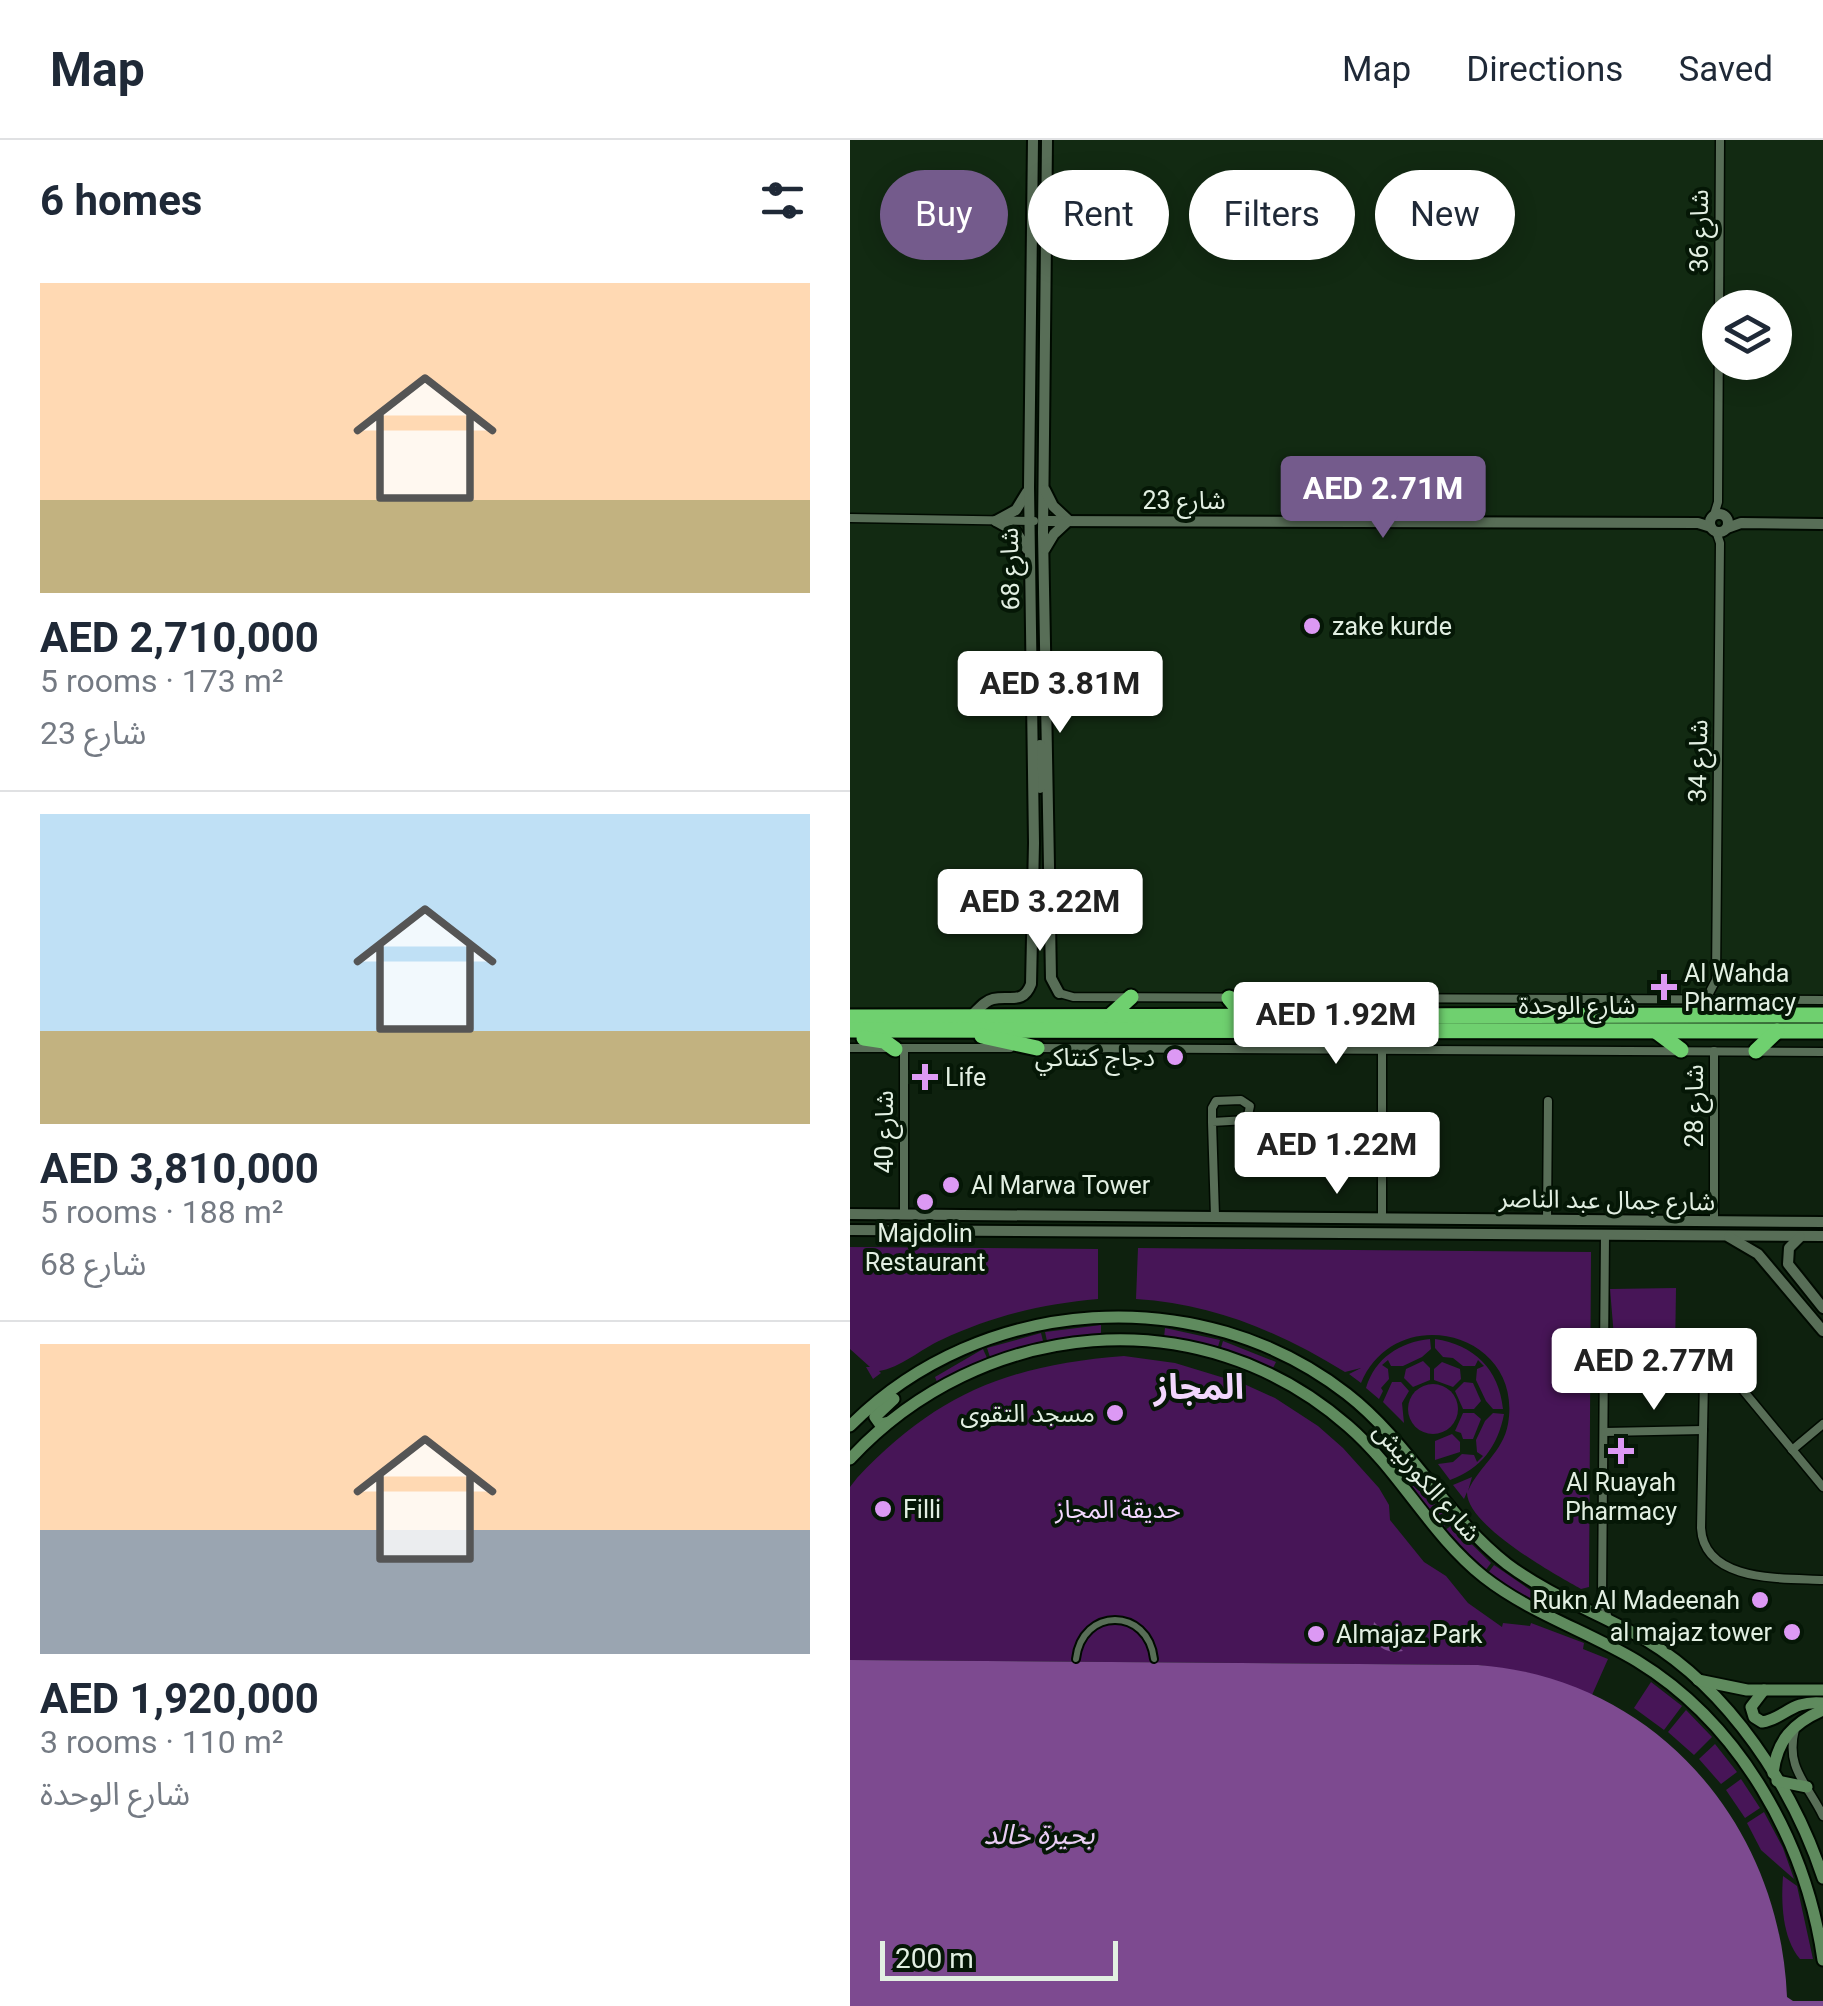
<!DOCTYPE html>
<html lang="en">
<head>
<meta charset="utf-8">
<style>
	body { margin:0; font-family:Roboto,"Noto Sans Arabic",sans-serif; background:#f2f2f3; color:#1f2937; height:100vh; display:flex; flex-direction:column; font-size:38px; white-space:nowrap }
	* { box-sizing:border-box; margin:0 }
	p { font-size:32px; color:#747a83 }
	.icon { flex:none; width:55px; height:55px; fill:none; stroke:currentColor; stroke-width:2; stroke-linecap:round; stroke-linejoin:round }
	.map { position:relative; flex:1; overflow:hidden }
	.details { display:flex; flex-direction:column; background:#fff; width:850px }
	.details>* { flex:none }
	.hud { position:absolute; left:30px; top:30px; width:792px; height:90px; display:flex; gap:20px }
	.fabs { position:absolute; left:852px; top:150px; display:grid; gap:20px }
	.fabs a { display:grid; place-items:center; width:90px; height:90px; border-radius:50%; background:#fff; box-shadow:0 5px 25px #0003; font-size:50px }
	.scale { position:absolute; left:30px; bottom:25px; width:238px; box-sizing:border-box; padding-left:10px; border:5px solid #e2efe2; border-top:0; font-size:28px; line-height:35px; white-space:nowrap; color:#e2efe2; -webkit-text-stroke:8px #051706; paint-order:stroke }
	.price { position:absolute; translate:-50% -85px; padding:0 22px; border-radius:10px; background:#fff; color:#222; font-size:32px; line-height:65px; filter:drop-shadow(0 2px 5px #0008) }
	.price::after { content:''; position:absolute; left:50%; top:60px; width:30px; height:22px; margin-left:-15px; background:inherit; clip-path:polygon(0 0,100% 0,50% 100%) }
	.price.active { background:#745b8c; color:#fff }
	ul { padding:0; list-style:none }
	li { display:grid; align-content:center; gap:20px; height:530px; padding:0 40px }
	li+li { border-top:2px solid #e0e1e3 }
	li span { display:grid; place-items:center; height:310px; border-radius:0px; color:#555 }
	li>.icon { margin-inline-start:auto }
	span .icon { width:180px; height:180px; fill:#fffc; stroke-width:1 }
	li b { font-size:42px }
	h2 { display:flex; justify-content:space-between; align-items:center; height:120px; padding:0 40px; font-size:42px }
	.chip { padding:0 35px; border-radius:45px; background:#fff; box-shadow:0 5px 25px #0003; font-size:35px; line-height:90px }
	.chip.active { background:#745b8c; color:#fff }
	header { display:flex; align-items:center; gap:60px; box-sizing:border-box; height:140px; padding:0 50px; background:#fff; border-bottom:2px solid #e0e1e3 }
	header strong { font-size:48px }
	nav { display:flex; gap:55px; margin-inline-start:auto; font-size:35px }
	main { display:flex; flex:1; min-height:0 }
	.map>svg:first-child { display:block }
</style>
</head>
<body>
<header>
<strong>Map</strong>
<nav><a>Map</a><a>Directions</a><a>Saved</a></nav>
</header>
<main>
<section class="details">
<h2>6 homes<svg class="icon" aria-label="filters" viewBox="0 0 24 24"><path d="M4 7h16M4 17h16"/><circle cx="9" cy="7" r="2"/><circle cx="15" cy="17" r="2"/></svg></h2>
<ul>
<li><span style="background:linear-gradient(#ffd9b3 70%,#c2b280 0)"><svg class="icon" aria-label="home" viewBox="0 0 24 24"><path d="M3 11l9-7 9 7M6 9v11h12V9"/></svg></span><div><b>AED 2,710,000</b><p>5 rooms · 173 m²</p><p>شارع 23</p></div></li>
<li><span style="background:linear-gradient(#bfe0f5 70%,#c2b280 0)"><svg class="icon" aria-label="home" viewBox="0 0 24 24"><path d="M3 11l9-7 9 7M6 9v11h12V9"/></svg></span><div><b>AED 3,810,000</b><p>5 rooms · 188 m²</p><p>شارع 68</p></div></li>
<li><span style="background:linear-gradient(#ffd9b3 60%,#9aa5b1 0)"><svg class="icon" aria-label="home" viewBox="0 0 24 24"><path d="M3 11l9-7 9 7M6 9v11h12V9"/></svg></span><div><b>AED 1,920,000</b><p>3 rooms · 110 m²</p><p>شارع الوحدة</p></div></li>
</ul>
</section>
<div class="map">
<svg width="973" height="1866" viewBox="0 0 973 1866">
	<rect width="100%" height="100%" fill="#0e210e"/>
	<!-- built -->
	<path fill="#122a12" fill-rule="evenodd" d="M0 0H973V870L0 867ZM870 168H925V222H870Z"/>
	<!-- green -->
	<g fill="#471557">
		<path d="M0 1107 248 1109V1159C192 1164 142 1176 91 1200 71 1209 50 1228 29 1231L31 1233 23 1239 16 1227H20L0 1209Z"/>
		<path d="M288 1108 741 1112 739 1447 731 1449C704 1434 616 1385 617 1352L614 1359 603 1345 622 1337 618 1351C629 1326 653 1312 658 1284 674 1192 546 1160 511 1243L499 1234 511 1228 495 1232C430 1192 364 1164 286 1159Z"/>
		<polygon points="826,1148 825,1212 765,1209 760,1149"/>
		<polygon points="251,1185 251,1196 197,1201 195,1192"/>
		<polygon points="315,1188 370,1200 367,1210 314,1198"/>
		<polygon points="191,1193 193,1201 140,1217 137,1208"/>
		<path d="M580 1199 581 1209 572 1217 553 1226H541L538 1220 532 1225 538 1229 539 1239 531 1248 533 1251 529 1259 516 1248C525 1218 550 1202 580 1199Z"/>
		<path d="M585 1199C624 1205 649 1229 653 1269H643L636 1261 626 1240 627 1229 634 1226 628 1220 625 1226H613L603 1218 593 1217 585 1208Z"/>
		<polygon points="373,1201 426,1222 423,1228 370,1211"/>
		<polygon points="133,1209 137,1218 87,1242 85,1237"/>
		<path d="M274 1216 325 1223 394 1244 425 1258 468 1286 493 1308 529 1348 539 1365 540 1380 574 1422 596 1436 618 1463 652 1487 653 1483 680 1486 681 1483 734 1503 733 1509 758 1519 742 1555 679 1533 628 1525 0 1520V1347L7 1338C87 1253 160 1225 274 1216Z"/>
		<polygon points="573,1221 580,1228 580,1240 563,1247 554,1238 556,1229"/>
		<polygon points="592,1222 610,1229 611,1239 603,1247 584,1240 584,1229"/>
		<polygon points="542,1242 551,1242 559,1251 552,1263 554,1283 533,1262"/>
		<polygon points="614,1242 623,1243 631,1261 624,1269 613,1269 605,1251"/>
		<circle cx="583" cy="1269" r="25"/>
		<polygon points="613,1273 624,1273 631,1279 623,1299 613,1299 611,1293 605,1291"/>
		<path d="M643 1273 654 1274C648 1306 631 1329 600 1340L588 1324 603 1322 612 1314 624 1315 627 1322 633 1316 627 1312 626 1300 635 1281Z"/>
		<polygon points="602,1294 610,1302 610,1312 585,1320 585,1301"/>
		<polygon points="565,1339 599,1382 592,1389 557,1344"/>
		<polygon points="602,1385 641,1423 635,1431 594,1391"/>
		<polygon points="644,1425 689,1456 685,1463 638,1433"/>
		<polygon points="801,1542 832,1566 814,1590 784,1568"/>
		<polygon points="836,1570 862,1597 844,1615 818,1592"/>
		<polygon points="865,1604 887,1632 871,1644 849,1619"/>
		<polygon points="891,1639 910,1668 895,1678 876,1650"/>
		<polygon points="914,1672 933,1708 944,1739 911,1710 897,1683"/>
		<path d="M933 1736 947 1746 963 1819H950C932 1798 931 1762 933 1736Z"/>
	</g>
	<!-- water -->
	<g fill="#7d4a90">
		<path d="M524 1482 538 1496 546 1489 547 1492 540 1498 553 1511C533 1515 520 1503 524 1482Z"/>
		<path d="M0 1520 628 1525C804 1538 930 1683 937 1857L943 1861H973V1866H0Z"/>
	</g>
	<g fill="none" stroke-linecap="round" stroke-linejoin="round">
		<defs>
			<path id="pedestrian" d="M226 1519C232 1467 298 1467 304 1519"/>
			<g id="minor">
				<polyline points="864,375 868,362 870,0"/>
				<polyline points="0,378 184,381"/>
				<polyline points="209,853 223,857 973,860"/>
				<polyline points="855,861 866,840 870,403 866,391"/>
				<polyline points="0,908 160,908"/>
				<polyline points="184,908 973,912"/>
				<polyline points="532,908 532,1077"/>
				<polyline points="362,982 362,968 366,961 391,960 400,966 397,980 362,982 365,1076"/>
				<polyline points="54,1075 54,909"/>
				<polyline points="697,1080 698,961"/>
				<polyline points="864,1082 864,911"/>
				<polyline points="755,1095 752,1457 758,1479"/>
				<polyline points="755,1292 853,1290"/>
				<polyline points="942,1310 973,1284"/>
				<path d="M973 1347 878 1232 870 1228 858 1232 854 1241 851 1388C854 1443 934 1438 973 1440"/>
				<path d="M945 1589C935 1628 957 1643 973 1676"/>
			</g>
			<g id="tertiary">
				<polyline points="197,0 193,393 201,838 209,853"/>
				<polyline points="195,350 203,366 218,380"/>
				<circle cx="869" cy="383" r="9"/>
				<polyline points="146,381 166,370 177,352"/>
				<polyline points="146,381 166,392 177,409"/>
				<polyline points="194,381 848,383 861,387"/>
				<polyline points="877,388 891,383 973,384"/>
				<polyline points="195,409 204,394 218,381"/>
				<polyline points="190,605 190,648"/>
				<path d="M121 876C128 870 134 861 143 859 160 855 173 865 181 844L184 703 179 347 183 0"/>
				<polyline points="0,1074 973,1082"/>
				<polyline points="0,1090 973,1096"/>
				<polyline points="879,1097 908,1114 973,1191"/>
				<polyline points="950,1097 939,1108 938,1124 973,1168"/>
			</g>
			<g id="secondary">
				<polyline points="39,1282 30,1284 25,1277 44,1259"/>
				<path d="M0 1286C131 1154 351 1140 497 1254 560 1303 595 1376 657 1424 701 1457 750 1473 796 1500 879 1550 943 1647 973 1738"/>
				<path d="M0 1319C131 1178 350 1156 498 1286 550 1331 580 1394 634 1437 680 1473 737 1491 787 1521 890 1584 956 1701 973 1820"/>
				<polyline points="848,1540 897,1550 973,1550"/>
				<path d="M914 1550 901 1567 904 1577 912 1582C936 1578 940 1560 973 1563"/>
				<path d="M923 1633C927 1600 943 1583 973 1570"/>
				<polyline points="927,1641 957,1647"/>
			</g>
			<g id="motorway">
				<polyline points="379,858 393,875"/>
				<polyline points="260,876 281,857"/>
				<polyline points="0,877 973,875"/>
				<polyline points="0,890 973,891"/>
				<polyline points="807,892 831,910"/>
				<polyline points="132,896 187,908"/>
				<polyline points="14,898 34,901 45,909"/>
				<polyline points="906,911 927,891"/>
			</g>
		</defs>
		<!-- pedestrian casing -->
		<use href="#pedestrian" stroke="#000a00" stroke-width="10"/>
		<!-- minor casing -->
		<use href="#minor" stroke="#000a00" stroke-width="11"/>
		<!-- tertiary casing -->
		<use href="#tertiary" stroke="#000a00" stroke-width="14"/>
		<!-- secondary casing -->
		<use href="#secondary" stroke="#000a00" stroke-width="15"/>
		<!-- motorway casing -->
		<use href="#motorway" stroke="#000a00" stroke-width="19"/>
		<!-- pedestrian -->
		<use href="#pedestrian" stroke="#586e57" stroke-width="6"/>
		<!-- minor -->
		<use href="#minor" stroke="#586e57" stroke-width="8"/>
		<!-- tertiary -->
		<use href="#tertiary" stroke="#586e57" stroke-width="10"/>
		<!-- secondary -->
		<use href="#secondary" stroke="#5f8b5e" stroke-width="11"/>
		<!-- motorway -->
		<use href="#motorway" stroke="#6fd06f" stroke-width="15"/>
	</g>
	<!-- markers -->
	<g fill="#dc99f4" stroke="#051706" stroke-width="4">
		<circle cx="462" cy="486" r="10"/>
		<path d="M809 832h10v10h10v10h-10v10h-10v-10h-10v-10h10z"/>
		<circle cx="325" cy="917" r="10"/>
		<path d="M70 922h10v10h10v10h-10v10h-10v-10h-10v-10h10z"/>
		<circle cx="101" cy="1045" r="10"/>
		<circle cx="75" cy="1062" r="10"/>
		<circle cx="265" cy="1273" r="10"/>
		<path d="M766 1296h10v10h10v10h-10v10h-10v-10h-10v-10h10z"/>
		<circle cx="33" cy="1369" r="10"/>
		<circle cx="910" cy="1460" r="10"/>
		<circle cx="942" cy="1492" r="10"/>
		<circle cx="466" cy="1494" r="10"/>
	</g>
	<g text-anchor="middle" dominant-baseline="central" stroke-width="8" stroke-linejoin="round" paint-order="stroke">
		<!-- street labels -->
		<g font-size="25" fill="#e2efe2" stroke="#051706">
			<text transform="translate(849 91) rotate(-90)">شارع 36</text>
			<text x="334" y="360">شارع 23</text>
			<text transform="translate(160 429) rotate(-91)">شارع 68</text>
			<text transform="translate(848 621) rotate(-89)">شارع 34</text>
			<text x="727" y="865">شارع الوحدة</text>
			<text transform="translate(844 966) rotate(-90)">شارع 28</text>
			<text transform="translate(34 992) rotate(-90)">شارع 40</text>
			<text transform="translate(757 1060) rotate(1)">شارع جمال عبد الناصر</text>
			<text transform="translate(577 1342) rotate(49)">شارع الكورنيش</text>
		</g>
		<!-- poi labels -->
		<g font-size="25" fill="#e2efe2" stroke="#051706" text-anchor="start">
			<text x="482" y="486">zake kurde</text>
			<text x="834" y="833">Al Wahda<tspan x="834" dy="29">Pharmacy</tspan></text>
			<text x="305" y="917" text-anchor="end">دجاج كنتاكي</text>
			<text x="95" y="937">Life</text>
			<text x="121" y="1045">Al Marwa Tower</text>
			<text x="75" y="1093" text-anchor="middle">Majdolin<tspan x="75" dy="29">Restaurant</tspan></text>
			<text x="245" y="1273" text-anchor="end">مسجد التقوى</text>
			<text x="771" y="1342" text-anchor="middle">Al Ruayah<tspan x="771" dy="29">Pharmacy</tspan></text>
			<text x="53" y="1369">Filli</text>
			<text x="890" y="1460" text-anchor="end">Rukn Al Madeenah</text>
			<text x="922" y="1492" text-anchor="end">al majaz tower</text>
			<text x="486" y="1494">Almajaz Park</text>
		</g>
		<!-- park labels -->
		<g font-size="25" fill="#f4d8ff" stroke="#051706">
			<text x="268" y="1369">حديقة المجاز</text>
		</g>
		<!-- water labels -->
		<g font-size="28" font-style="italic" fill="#e9cdf4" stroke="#051706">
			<text x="189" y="1694">بحيرة خالد</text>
		</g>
		<!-- district labels -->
		<g font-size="35" font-weight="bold" fill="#f2d6fd" stroke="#051706">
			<text x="349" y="1247">المجاز</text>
		</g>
	</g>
</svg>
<div class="fabs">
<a><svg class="icon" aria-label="layers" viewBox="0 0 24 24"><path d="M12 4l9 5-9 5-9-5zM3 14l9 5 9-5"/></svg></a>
</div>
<div class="scale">200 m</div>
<b class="price active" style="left:533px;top:401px">AED 2.71M</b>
<b class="price" style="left:210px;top:596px">AED 3.81M</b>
<b class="price" style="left:190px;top:814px">AED 3.22M</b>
<b class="price" style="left:486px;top:927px">AED 1.92M</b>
<b class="price" style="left:487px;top:1057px">AED 1.22M</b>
<b class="price" style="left:804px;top:1273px">AED 2.77M</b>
<div class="hud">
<a class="chip active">Buy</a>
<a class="chip">Rent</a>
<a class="chip">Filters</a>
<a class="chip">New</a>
</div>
</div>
</main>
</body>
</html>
